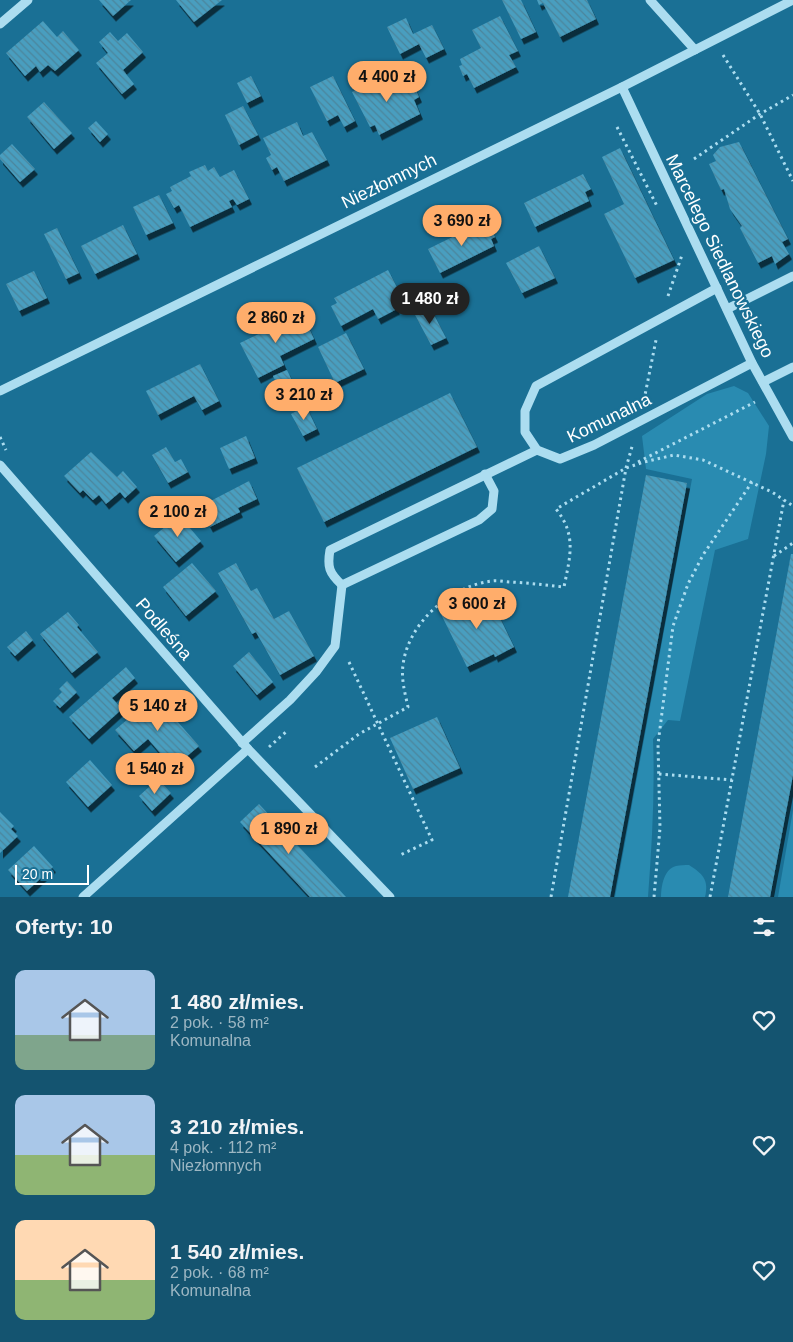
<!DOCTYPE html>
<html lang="pl">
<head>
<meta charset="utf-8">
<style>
	body { margin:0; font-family:Helvetica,sans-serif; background:#1d5a75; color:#f1f3f6; height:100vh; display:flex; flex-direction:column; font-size:19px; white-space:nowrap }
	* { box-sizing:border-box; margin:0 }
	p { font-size:16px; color:#9db7c3 }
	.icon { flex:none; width:28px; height:28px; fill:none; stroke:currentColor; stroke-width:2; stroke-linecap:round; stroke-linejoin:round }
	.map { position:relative; height:897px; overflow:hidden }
	.drawer { display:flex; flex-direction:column; background:#145470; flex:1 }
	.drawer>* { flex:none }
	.scale { position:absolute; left:15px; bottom:12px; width:74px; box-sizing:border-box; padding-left:5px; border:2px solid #fff; border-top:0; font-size:14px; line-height:18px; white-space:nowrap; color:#fff; -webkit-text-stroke:4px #1a7095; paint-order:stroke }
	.price { position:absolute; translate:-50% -42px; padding:0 11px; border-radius:18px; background:#ffad6b; color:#111; font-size:16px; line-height:32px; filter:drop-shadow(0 1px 2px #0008) }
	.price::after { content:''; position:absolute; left:50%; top:30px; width:15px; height:11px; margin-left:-8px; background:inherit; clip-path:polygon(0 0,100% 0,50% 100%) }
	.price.current { background:#222; color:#fff }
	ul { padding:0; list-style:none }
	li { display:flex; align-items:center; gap:15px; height:125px; padding:0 15px }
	li span { display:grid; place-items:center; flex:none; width:140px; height:100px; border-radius:10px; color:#555 }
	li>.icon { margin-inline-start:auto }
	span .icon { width:60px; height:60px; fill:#fffc; stroke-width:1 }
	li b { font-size:21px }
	h2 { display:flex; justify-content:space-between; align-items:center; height:60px; padding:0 15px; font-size:21px }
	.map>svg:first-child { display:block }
</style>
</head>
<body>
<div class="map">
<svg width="793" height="897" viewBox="0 0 793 897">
	<defs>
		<pattern id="building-back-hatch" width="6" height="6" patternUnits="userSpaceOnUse" patternTransform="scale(1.25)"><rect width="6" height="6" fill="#4a9ebf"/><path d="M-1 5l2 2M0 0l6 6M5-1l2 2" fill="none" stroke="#4b859c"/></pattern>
		<filter id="shadow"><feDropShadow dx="3" dy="5.5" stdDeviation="0" flood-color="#0009"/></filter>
	</defs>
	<rect width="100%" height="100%" fill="#1a7095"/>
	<!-- grass -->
	<g fill="#298bb1">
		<path d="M734 386 748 393 769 426 766 454 748 539 715 550 680 721 668 720 653 739C655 792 652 844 648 897H615L692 479 646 469 642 436 707 394Z"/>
		<polygon points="793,810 793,897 778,897"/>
		<path d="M689 865C703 874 709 880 705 897H661C661 886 664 869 676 866 680 865 685 865 689 865Z"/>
	</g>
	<!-- building -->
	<g fill="url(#building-back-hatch)" filter="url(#shadow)">
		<polygon points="99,0 131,0 113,16"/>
		<polygon points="176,0 222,0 194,22"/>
		<polygon points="502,0 521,0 536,32 521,39"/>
		<polygon points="537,0 587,0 596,19 560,37 543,3 539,5"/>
		<polygon points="500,16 518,51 509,55 516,67 474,88 467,74 463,76 459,66 462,65 460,59 481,48 472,30"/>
		<polygon points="406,18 413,34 432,25 444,49 426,58 419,44 400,54 387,27"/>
		<polygon points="43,21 57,37 63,31 79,50 55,71 48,65 40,72 36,66 25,76 6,53"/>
		<polygon points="110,32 118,41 127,33 143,52 123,70 134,84 122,94 96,63 108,53 99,42"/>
		<polygon points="400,71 409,89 414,86 419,97 414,100 420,114 379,135 375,125 370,127 352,92 377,79 378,82"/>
		<polygon points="251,76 261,96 247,103 237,83"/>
		<polygon points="333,76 355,121 344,127 338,115 327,121 310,87"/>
		<polygon points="44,102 72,133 54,149 27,117"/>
		<polygon points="243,106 258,135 239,145 225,115"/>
		<polygon points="96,121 108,134 100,142 88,128"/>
		<polygon points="297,122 303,136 312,132 327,160 284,181 277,167 272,170 266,158 271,155 263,138"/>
		<polygon points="739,142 788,239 782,242 789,254 775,264 772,256 758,263 740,228 742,226 730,209 724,189 721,190 709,164 716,161 713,155 720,147"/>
		<polygon points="12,144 35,169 20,182 0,159 0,155"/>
		<polygon points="620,148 674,260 635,278 604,214 624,204 602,157"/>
		<polygon points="205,165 208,171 214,167 220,177 234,170 249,199 237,205 233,199 229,201 232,207 190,227 179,205 174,208 166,194 172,191 170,187 191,176 189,172"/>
		<polygon points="583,174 591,189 585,192 589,201 535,227 524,203"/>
		<polygon points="159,195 173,223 146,235 133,207"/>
		<polygon points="483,222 485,227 489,225 495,237 491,239 494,246 440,273 428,249"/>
		<polygon points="123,225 137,254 95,274 81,246"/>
		<polygon points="57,228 79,273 66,279 44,234"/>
		<polygon points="539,246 555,278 522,293 506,263"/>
		<polygon points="388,270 401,295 392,299 397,309 378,319 373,309 341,326 331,306 337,303 334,298"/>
		<polygon points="34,271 47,298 19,311 6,284"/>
		<polygon points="429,305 446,338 431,345 414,313"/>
		<polygon points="302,313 314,339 280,356 284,365 258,378 240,343"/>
		<polygon points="346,333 364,369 335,383 318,347"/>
		<polygon points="200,364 219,401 202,410 194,396 158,415 146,391"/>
		<polygon points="287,370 294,385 280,391 273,376"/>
		<polygon points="450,393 477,447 324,522 297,468"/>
		<polygon points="306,406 317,429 303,436 291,414"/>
		<polygon points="246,436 255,458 229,469 220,448"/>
		<polygon points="166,447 175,462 181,459 188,472 168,483 152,455"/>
		<polygon points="91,452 117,477 123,471 137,487 125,498 120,492 106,504 99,495 93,500 83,490 80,493 64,476"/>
		<polygon points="646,475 687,483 610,897 568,897"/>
		<polygon points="249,481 257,499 238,508 240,512 210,527 199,507"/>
		<polygon points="179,515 201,541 176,562 154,536"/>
		<polygon points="791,554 793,554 793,775 770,897 728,897"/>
		<polygon points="192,563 216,591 186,616 163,587"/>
		<polygon points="236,563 251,591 257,588 274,619 289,611 314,656 280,675 256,632 252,634 218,573"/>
		<polygon points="488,593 514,647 495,657 494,654 467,667 440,612 459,602 461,606"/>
		<polygon points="68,612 79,625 77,627 98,652 72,673 40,634"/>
		<polygon points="26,631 33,640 15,656 7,647"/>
		<polygon points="249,652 273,682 257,695 233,666"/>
		<polygon points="126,667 135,678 112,698 122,709 89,739 69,717"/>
		<polygon points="67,681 77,692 60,708 53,701 62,692 59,689"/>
		<polygon points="155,696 199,746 173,768 148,739 134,751 115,730"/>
		<polygon points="437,717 460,768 413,789 390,738"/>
		<polygon points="90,760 112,785 88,807 66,782"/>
		<polygon points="158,779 171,793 152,811 139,796"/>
		<polygon points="259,804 346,897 310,897 240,822"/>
		<polygon points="0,812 14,826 11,829 18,836 0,853"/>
		<polygon points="34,846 53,867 27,891 8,870"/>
	</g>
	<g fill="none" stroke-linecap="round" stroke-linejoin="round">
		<!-- path -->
		<g stroke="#acddf0" stroke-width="3" stroke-dasharray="2.5 4" stroke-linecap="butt">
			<polyline points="723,55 760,114 793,181"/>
			<polyline points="617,127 658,208"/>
			<polyline points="694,159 760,114 793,95"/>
			<polyline points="668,296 682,255"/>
			<polyline points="644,400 656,340"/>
			<polyline points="0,437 6,450"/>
			<polyline points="638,462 755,402"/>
			<polyline points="774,556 793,543"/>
			<polyline points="349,662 432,840 398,856"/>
			<polyline points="269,747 287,731"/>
			<path d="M315 767 359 734 408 707C405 693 401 679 403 665 408 623 450 586 492 581 498 580 505 582 511 582 529 583 546 585 564 587 570 557 577 535 556 509L626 468 644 462 674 455 703 460 772 492 793 506"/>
			<polyline points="659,774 732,780"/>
			<polyline points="551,897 626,468 633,443"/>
			<polyline points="654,897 660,828 658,744 673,626 688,584 703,555 752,482"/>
			<polyline points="710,897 784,500"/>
		</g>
		<!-- minor -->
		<g stroke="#acddf0" stroke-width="9">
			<polyline points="650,0 695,50"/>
			<polyline points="0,24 28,0"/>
			<polyline points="622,87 752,363 793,437"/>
			<polyline points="717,288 536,386 525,411 525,432 537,450 560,459 594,445 752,363"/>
			<polyline points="727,309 793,276"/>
			<polyline points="763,382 793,367"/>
			<polyline points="0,391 622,87 793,0"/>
			<polyline points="0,465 248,749 390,897"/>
			<path d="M342 585C329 573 327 567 330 550L537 450"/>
			<polyline points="342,585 479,520 492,509 494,491 485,474"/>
			<polyline points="242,743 290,700 316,672 335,646 342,585"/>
			<polyline points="83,897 248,749"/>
		</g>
	</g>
	<g text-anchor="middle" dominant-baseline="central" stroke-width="4.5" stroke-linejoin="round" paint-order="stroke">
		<!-- street labels -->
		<g font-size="18" fill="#fff" stroke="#1a7095">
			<text transform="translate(389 181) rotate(-26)">Niezłomnych</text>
			<text transform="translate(720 256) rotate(64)">Marcelego Siedlanowskiego</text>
			<text transform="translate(609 418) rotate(-26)">Komunalna</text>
			<text transform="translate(164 629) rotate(49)">Podleśna</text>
		</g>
	</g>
</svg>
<div class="scale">20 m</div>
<b class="price" style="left:387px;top:103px">4 400 zł</b>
<b class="price" style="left:462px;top:247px">3 690 zł</b>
<b class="price current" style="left:430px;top:325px">1 480 zł</b>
<b class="price" style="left:276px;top:344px">2 860 zł</b>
<b class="price" style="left:304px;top:421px">3 210 zł</b>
<b class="price" style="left:178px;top:538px">2 100 zł</b>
<b class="price" style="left:477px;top:630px">3 600 zł</b>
<b class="price" style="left:158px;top:732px">5 140 zł</b>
<b class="price" style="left:155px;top:795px">1 540 zł</b>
<b class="price" style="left:289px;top:855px">1 890 zł</b>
</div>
<section class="drawer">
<h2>Oferty: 10<svg class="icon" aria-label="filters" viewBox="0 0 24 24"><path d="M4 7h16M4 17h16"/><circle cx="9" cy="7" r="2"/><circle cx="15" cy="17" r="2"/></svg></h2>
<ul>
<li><span style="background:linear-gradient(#a9c7e8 65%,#7fa58c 0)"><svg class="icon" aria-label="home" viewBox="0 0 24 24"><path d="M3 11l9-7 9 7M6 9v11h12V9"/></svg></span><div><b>1 480 zł/mies.</b><p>2 pok. · 58 m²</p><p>Komunalna</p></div><svg class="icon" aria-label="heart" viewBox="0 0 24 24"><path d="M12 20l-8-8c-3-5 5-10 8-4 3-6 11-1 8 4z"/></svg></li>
<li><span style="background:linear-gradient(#a9c7e8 60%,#8fb573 0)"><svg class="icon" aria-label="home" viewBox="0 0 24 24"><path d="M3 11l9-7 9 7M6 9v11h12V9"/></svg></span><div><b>3 210 zł/mies.</b><p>4 pok. · 112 m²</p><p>Niezłomnych</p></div><svg class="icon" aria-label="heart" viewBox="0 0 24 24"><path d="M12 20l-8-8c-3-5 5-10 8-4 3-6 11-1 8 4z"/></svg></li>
<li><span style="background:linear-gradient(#ffd9b3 60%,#8fb573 0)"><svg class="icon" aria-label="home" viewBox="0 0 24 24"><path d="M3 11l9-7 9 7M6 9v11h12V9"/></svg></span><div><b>1 540 zł/mies.</b><p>2 pok. · 68 m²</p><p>Komunalna</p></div><svg class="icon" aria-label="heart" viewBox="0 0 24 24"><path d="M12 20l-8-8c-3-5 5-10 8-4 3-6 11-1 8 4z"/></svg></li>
</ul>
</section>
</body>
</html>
